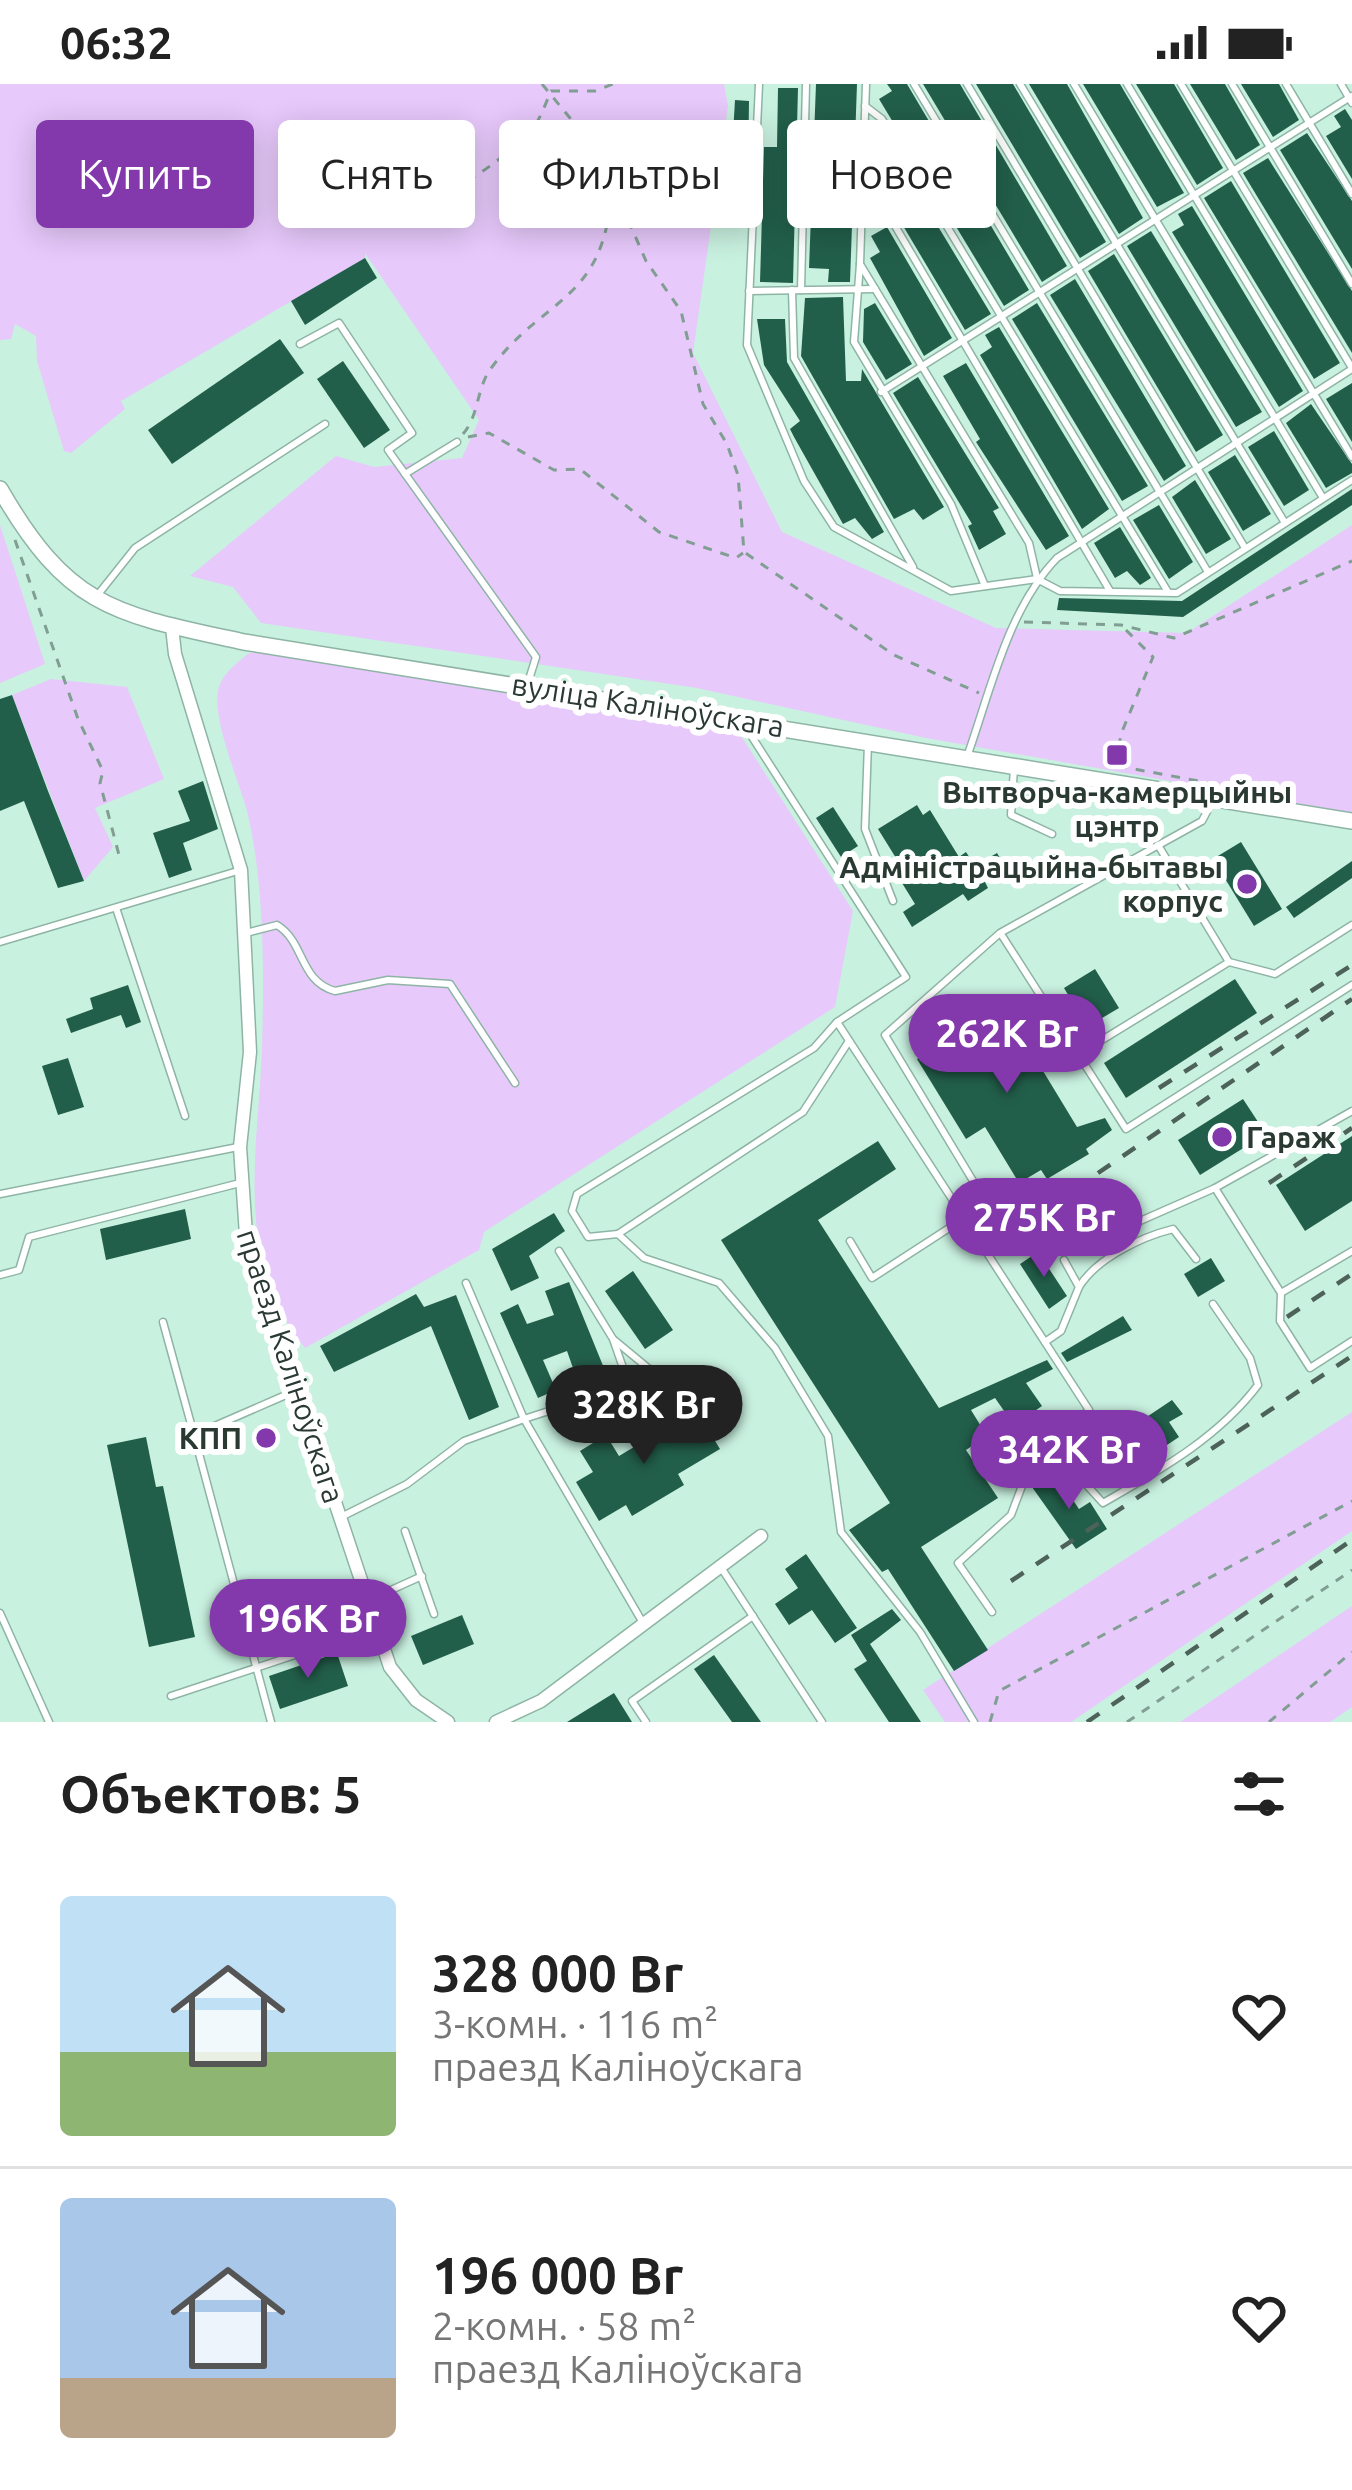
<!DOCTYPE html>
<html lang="ru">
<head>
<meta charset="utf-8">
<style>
	body { margin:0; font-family:Ubuntu,sans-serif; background:#f6f6f6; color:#222; height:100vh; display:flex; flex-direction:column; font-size:45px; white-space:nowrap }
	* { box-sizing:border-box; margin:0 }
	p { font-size:39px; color:#767676 }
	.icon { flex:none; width:66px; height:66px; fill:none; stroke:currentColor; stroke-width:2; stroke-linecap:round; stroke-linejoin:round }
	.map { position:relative; height:1638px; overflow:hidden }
	.sheet { display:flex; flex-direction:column; background:#fff; flex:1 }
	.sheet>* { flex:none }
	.banner { position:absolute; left:36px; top:36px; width:1281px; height:108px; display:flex; gap:24px }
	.price { position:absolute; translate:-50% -102px; padding:0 27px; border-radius:42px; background:#8339ab; color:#fff; font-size:39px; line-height:78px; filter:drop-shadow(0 3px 6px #0008) }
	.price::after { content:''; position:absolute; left:50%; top:72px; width:36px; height:27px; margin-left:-18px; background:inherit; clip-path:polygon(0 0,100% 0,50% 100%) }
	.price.active { background:#222; color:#fff }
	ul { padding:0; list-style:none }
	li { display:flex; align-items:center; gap:36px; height:300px; padding:0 60px }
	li+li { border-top:3px solid #e0e0e0 }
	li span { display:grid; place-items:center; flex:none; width:336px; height:240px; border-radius:12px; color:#555 }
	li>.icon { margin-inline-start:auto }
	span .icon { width:144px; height:144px; fill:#fffc; stroke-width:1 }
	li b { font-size:51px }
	h2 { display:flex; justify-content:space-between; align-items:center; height:144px; padding:0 60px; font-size:51px }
	.chip { padding:0 42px; border-radius:12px; background:#fff; box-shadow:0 6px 30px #0003; font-size:42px; line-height:108px }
	.chip.active { background:#8339ab; color:#fff }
	.status { display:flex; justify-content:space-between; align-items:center; height:84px; padding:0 60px; background:#fff; direction:ltr }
	.status svg { height:33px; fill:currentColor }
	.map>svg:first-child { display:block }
</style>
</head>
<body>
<div class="status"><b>06:32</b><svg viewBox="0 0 49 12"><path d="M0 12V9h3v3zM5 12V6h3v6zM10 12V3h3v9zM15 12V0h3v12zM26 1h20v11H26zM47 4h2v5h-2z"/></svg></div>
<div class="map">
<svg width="1352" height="1638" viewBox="0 0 1352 1638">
	<rect width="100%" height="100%" fill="#c9f1e0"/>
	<!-- green -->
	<g fill="#e7c9fb">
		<polygon points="0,0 724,0 728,22 693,269 782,448 996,544 1187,549 1352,441 1352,729 926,654 697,604 261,539 233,503 190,492 336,372 374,383 462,374 479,336 365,169 365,174 121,317 125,325 71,369 64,367 37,277 36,252 15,240 11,255 0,256"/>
		<polygon points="0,441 45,580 0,599"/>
		<path d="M272 568 717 638 738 647 853 827 835 923 484 1148 479 1166 305 1264C233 1177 258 1068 262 965 264 889 265 802 247 727 239 697 210 631 219 603 223 589 238 578 249 569Z"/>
		<polygon points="51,595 127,603 164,695 95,724 113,763 84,797 12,611"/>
		<polygon points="1352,1328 1352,1447 1071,1638 945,1638 923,1606"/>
		<polygon points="1352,1522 1352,1623 1330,1638 1180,1638"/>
	</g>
	<!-- building -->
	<g fill="#225f4b">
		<polygon points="816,0 857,0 850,198 828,198 829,185 809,184"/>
		<polygon points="887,0 907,0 1029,206 1004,222 879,15 892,7"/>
		<polygon points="923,0 960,0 1067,182 1042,198"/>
		<polygon points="976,0 1013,0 1106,158 1080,174"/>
		<polygon points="1029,0 1067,0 1143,134 1119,150"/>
		<polygon points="1083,0 1120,0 1184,109 1157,123"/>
		<polygon points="1136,0 1174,0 1223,84 1197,101"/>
		<polygon points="1190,0 1225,0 1260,61 1236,76"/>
		<polygon points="1241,0 1279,0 1299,36 1273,53"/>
		<polygon points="778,4 798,4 793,199 760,198 764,63 777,63"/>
		<polygon points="735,16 749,17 748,86 731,85"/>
		<polygon points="1345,25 1352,36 1352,95 1326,52 1341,43 1334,32"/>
		<polygon points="1307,49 1352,117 1352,185 1280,66"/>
		<polygon points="893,68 991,230 965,246 880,103 884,100 872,80"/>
		<polygon points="1268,74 1352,207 1352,269 1243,89"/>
		<polygon points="1231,97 1340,279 1314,295 1204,114"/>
		<polygon points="1192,122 1303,307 1279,323 1172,148 1184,141 1178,130"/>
		<polygon points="887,143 952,254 924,272 870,174 880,168 871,152"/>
		<polygon points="1151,147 1262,328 1236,343 1127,162"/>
		<polygon points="1114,170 1223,351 1196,368 1088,187"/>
		<polygon points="365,174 377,194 305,241 291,217"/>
		<polygon points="1075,195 1186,382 1164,397 1050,211"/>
		<polygon points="843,213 846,297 861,297 862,285 944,423 923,436 914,425 894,435 801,272 805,214"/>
		<polygon points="875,219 912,280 886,296 863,258 864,225"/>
		<polygon points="1037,219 1148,402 1122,417 1012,235"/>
		<polygon points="757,235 785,235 787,278 884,448 872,455 855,434 843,440 794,353 790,345 800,337 764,281"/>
		<polygon points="999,243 1109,425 1082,445 980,271 992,263 985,251"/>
		<polygon points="280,255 304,289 172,380 148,346"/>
		<polygon points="343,277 390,346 364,364 317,295"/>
		<polygon points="966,279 1069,452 1046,466 976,358 980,355 943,292"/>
		<polygon points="918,293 999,424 993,427 1006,450 979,466 968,442 972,440 893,309"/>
		<polygon points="1352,299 1352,358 1326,315"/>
		<polygon points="1311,320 1352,380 1352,389 1326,404 1286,339"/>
		<polygon points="1274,347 1309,406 1284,422 1248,363"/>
		<polygon points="1235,371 1271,430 1243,447 1208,388"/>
		<polygon points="1195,396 1231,455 1206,470 1172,413"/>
		<polygon points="1352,405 1352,421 1183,533 1057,526 1059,514 1182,517"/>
		<polygon points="1159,421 1193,478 1169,495 1133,436"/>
		<polygon points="1120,443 1151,494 1140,501 1127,487 1115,494 1094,459"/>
		<polygon points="12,611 48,707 84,797 58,804 24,717 0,727 0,615"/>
		<polygon points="203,697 218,745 183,759 192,786 169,794 153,749 190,737 178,707"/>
		<polygon points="917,721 923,731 930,726 959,773 966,768 975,782 997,769 1003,779 982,792 988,804 968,817 963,810 912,843 903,828 915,820 902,799 909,795 878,745"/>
		<polygon points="833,723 858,762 841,773 816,734"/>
		<polygon points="1241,758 1282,825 1254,842 1213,775"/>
		<polygon points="1352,777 1352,794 1294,834 1286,823"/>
		<polygon points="1095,885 1119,924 1087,943 1064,904"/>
		<polygon points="1235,895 1257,929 1126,1014 1104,979"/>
		<polygon points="128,901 141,938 126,944 121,931 71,949 66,935 93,925 90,914"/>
		<polygon points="1000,916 1077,1043 1105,1034 1112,1046 1086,1065 1089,1070 1047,1095 1041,1086 1019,1099 985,1043 966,1055 917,975 937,964 933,957"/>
		<polygon points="68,974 84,1023 58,1031 42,982"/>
		<polygon points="1243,1015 1266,1050 1200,1091 1178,1056"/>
		<polygon points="1352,1052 1352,1117 1305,1147 1276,1101"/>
		<polygon points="878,1057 896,1085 818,1136 939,1324 1047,1276 1053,1285 1026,1299 1042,1322 1014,1341 995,1314 971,1326 987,1352 966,1366 998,1414 921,1463 988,1566 954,1587 888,1485 882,1488 849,1446 890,1419 721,1156"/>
		<polygon points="185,1125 191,1155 106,1176 100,1145"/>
		<polygon points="554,1129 565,1147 529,1172 539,1194 511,1207 492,1165"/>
		<polygon points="1038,1168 1067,1212 1049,1225 1020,1180"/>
		<polygon points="1211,1174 1225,1197 1198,1213 1184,1190"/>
		<polygon points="633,1187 673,1246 645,1265 605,1207"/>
		<polygon points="569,1198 608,1294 580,1304 567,1267 543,1276 556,1306 538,1314 500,1229 518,1220 527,1240 554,1231 545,1207"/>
		<polygon points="416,1210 424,1223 456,1211 499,1323 469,1336 431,1242 334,1288 320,1262"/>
		<polygon points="1123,1232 1132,1246 1067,1278 1061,1269"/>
		<polygon points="1172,1316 1183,1330 1169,1338 1179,1353 1104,1403 1084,1375"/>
		<polygon points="696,1326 720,1365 678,1390 684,1401 632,1432 626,1421 599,1437 576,1398 593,1388 580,1367 606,1351 619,1372"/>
		<polygon points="146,1353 156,1403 163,1402 195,1553 149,1563 107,1361"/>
		<polygon points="1054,1388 1079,1425 1090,1418 1107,1445 1076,1465 1032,1403"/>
		<polygon points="806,1470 857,1544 835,1559 812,1526 789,1541 775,1520 798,1504 785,1485"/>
		<polygon points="892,1525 901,1536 870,1560 921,1638 889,1638 854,1585 867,1577 851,1551"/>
		<polygon points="462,1531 474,1560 423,1581 411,1552"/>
		<polygon points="337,1569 348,1602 280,1625 269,1592"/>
		<polygon points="714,1571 761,1638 732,1638 694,1585"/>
		<polygon points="614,1609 632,1638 567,1638"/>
	</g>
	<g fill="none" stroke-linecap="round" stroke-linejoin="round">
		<defs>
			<g id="service">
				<polyline points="759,0 747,261 804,397 834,443 951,507 1037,495 1060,507 1177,509 1352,396"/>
				<polyline points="866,0 860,180 1029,459 1037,494"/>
				<polyline points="914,0 1208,488"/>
				<polyline points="967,0 1245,464"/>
				<polyline points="1020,0 1285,439"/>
				<polyline points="1074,0 1323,414"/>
				<polyline points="1127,0 1352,373"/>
				<polyline points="1181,0 1352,284"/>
				<polyline points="1232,0 1352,200"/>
				<polyline points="1286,0 1352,110"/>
				<polyline points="1341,0 1352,19"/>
				<polyline points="865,22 882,35 1168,508"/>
				<polyline points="860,107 881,118 1110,507"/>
				<polyline points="860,180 854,258 951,420 985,502"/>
				<polyline points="792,206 794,274 913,483"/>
				<polyline points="801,206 806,0"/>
				<polyline points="749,207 875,205"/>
				<polyline points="300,260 339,239 412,349 388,366 536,573 527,602"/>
				<polyline points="881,308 1352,12"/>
				<polyline points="405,390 457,358"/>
				<polyline points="96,513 135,464 325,340"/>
				<polyline points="745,642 906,893 837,938 814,964 577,1110 572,1127 588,1153 618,1150 644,1174 719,1199 775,1264 828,1352 841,1448 920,1548 974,1638"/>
				<polyline points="868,659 865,745 893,817"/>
				<path d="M968 670C991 605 1008 525 1057 474L1352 285"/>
				<polyline points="1014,684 1011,731 1052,750"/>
				<polyline points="1213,716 1202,737 1000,849 885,951 993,1130 1090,1159 1215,1104 1281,1209 1280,1237 1310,1284 1352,1257"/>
				<polyline points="1158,761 1229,878"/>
				<polyline points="116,824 185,1032"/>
				<path d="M246 849 277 841C305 858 299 897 335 907L388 896 450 900 515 999"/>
				<polyline points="1001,850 1126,1045 1352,901"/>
				<polyline points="0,858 241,786"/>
				<polyline points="837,938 1089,1326 1033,1373 1011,1431 958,1479 992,1528"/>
				<polyline points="1076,972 1229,878 1275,890 1352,841"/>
				<polyline points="1215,1104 1352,1027"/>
				<polyline points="0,1110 238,1063"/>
				<polyline points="618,1150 803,1028 849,957"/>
				<polyline points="850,1157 872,1194 963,1135"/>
				<polyline points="559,1167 613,1255 648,1284"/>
				<polyline points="0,1191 19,1186 29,1153 240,1099"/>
				<polyline points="466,1199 524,1335 629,1301 613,1255"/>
				<path d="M1079 1203C1097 1174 1141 1153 1173 1145L1196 1175"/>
				<polyline points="1281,1209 1352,1167"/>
				<polyline points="163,1238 194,1351"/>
				<polyline points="1045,1258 1061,1247 1079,1203 1064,1176"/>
				<path d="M981 1363 992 1377 1064 1376 1103 1419C1160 1386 1218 1354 1258 1301L1250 1274 1213 1220"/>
				<polyline points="343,1432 407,1400 464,1357 524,1335 643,1539"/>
				<polyline points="405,1447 434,1530"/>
				<polyline points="722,1485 822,1638"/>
				<polyline points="369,1516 422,1492"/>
				<polyline points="0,1529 49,1638"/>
				<polyline points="171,1612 325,1561"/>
				<polyline points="271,1638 194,1351 295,1307"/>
				<polyline points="646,1638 632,1617 753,1532"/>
			</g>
			<g id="minor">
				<polyline points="172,543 175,570 241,786 250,968 240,1063 246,1151 390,1583 416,1616 448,1638"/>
				<polyline points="496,1638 541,1617 761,1452"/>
			</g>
			<path id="tertiary" d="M0 405C69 525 115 530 244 558L1352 737"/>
		</defs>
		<!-- service casing -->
		<use href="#service" stroke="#8eb4a5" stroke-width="9"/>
		<!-- minor casing -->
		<use href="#minor" stroke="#8eb4a5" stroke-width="15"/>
		<!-- tertiary casing -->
		<use href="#tertiary" stroke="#8eb4a5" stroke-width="18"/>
		<!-- path -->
		<g stroke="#819e92" stroke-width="3" stroke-dasharray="9 9" stroke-linecap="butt">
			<polyline points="542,0 570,34 622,122 646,177 681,227 703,320 727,360 738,391 744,468 894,571 979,609"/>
			<path d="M290 67C313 82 378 126 405 124 438 122 517 68 535 41 542 31 546 18 551 7H595L613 0"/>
			<path d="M463 350C480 330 476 303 492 283 543 214 602 218 611 113"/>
			<polyline points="468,353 489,349 554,386 580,385 659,448 736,474 743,469"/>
			<polyline points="15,456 78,635 103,687 100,699 119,771"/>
			<polyline points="1024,538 1121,541 1174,554 1352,477"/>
			<polyline points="1116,681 1121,650 1153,573 1123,543"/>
			<polyline points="1118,682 1236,704"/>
			<polyline points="990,1638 999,1607 1352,1417"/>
			<polyline points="1127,1638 1352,1486"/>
			<polyline points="1269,1638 1352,1568"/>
		</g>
		<!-- service -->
		<use href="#service" stroke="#fff" stroke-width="6"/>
		<!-- minor -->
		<use href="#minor" stroke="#fff" stroke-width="12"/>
		<!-- tertiary -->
		<use href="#tertiary" stroke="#fff" stroke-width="15"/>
		<!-- rail -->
		<g stroke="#4d6259" stroke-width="4.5" stroke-dasharray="15 15" stroke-linecap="butt">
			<polyline points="1159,1004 1352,881"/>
			<polyline points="1098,1089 1352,915"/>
			<polyline points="1269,1099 1352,1044"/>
			<polyline points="1287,1233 1352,1190"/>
			<polyline points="1011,1497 1352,1272"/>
			<polyline points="1087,1638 1352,1456"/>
		</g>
	</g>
	<!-- markers -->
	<g fill="#8339ab" stroke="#fff" stroke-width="4.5">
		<rect x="1105" y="659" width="24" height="24" rx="6"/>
		<circle cx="1247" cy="800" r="12"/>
		<circle cx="1222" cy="1053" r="12"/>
		<circle cx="266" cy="1354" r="12"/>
	</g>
	<g text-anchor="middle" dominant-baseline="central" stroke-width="12" stroke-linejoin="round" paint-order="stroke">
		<!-- street labels -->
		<g font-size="30" fill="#2a3a33" stroke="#fff">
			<text transform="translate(648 621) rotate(9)">вуліца Каліноўскага</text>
			<text transform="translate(291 1282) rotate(72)">праезд Каліноўскага</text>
		</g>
		<!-- poi labels -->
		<g font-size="30" font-weight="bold" fill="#2a3a33" stroke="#fff" text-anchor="end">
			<text x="1117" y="708" text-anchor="middle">Вытворча-камерцыйны<tspan x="1117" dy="34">цэнтр</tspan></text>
			<text x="1223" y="783">Адміністрацыйна-бытавы<tspan x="1223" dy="34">корпус</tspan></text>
			<text x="1246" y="1053" text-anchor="start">Гараж</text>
			<text x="242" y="1354">КПП</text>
		</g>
	</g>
</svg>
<b class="price" style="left:1007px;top:1012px">262K Br</b>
<b class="price" style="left:1044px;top:1196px">275K Br</b>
<b class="price active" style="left:644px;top:1383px">328K Br</b>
<b class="price" style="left:1069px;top:1428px">342K Br</b>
<b class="price" style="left:308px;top:1597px">196K Br</b>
<div class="banner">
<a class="chip active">Купить</a>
<a class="chip">Снять</a>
<a class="chip">Фильтры</a>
<a class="chip">Новое</a>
</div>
</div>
<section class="sheet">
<h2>Объектов: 5<svg class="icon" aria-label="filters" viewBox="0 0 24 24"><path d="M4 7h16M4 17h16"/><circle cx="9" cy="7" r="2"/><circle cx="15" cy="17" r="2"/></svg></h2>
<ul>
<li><span style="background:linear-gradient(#bfe0f5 65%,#8fb573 0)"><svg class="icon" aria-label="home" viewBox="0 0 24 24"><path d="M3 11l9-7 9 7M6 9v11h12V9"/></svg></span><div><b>328 000 Br</b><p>3-комн. · 116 m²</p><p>праезд Каліноўскага</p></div><svg class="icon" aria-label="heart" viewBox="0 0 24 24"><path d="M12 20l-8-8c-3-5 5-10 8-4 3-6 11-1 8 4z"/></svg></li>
<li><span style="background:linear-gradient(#a9c7e8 75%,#b9a48a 0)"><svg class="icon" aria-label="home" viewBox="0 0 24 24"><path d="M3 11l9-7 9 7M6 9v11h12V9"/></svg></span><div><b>196 000 Br</b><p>2-комн. · 58 m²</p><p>праезд Каліноўскага</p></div><svg class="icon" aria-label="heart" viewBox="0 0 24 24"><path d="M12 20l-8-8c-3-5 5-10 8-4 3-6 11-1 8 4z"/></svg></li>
</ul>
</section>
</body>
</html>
